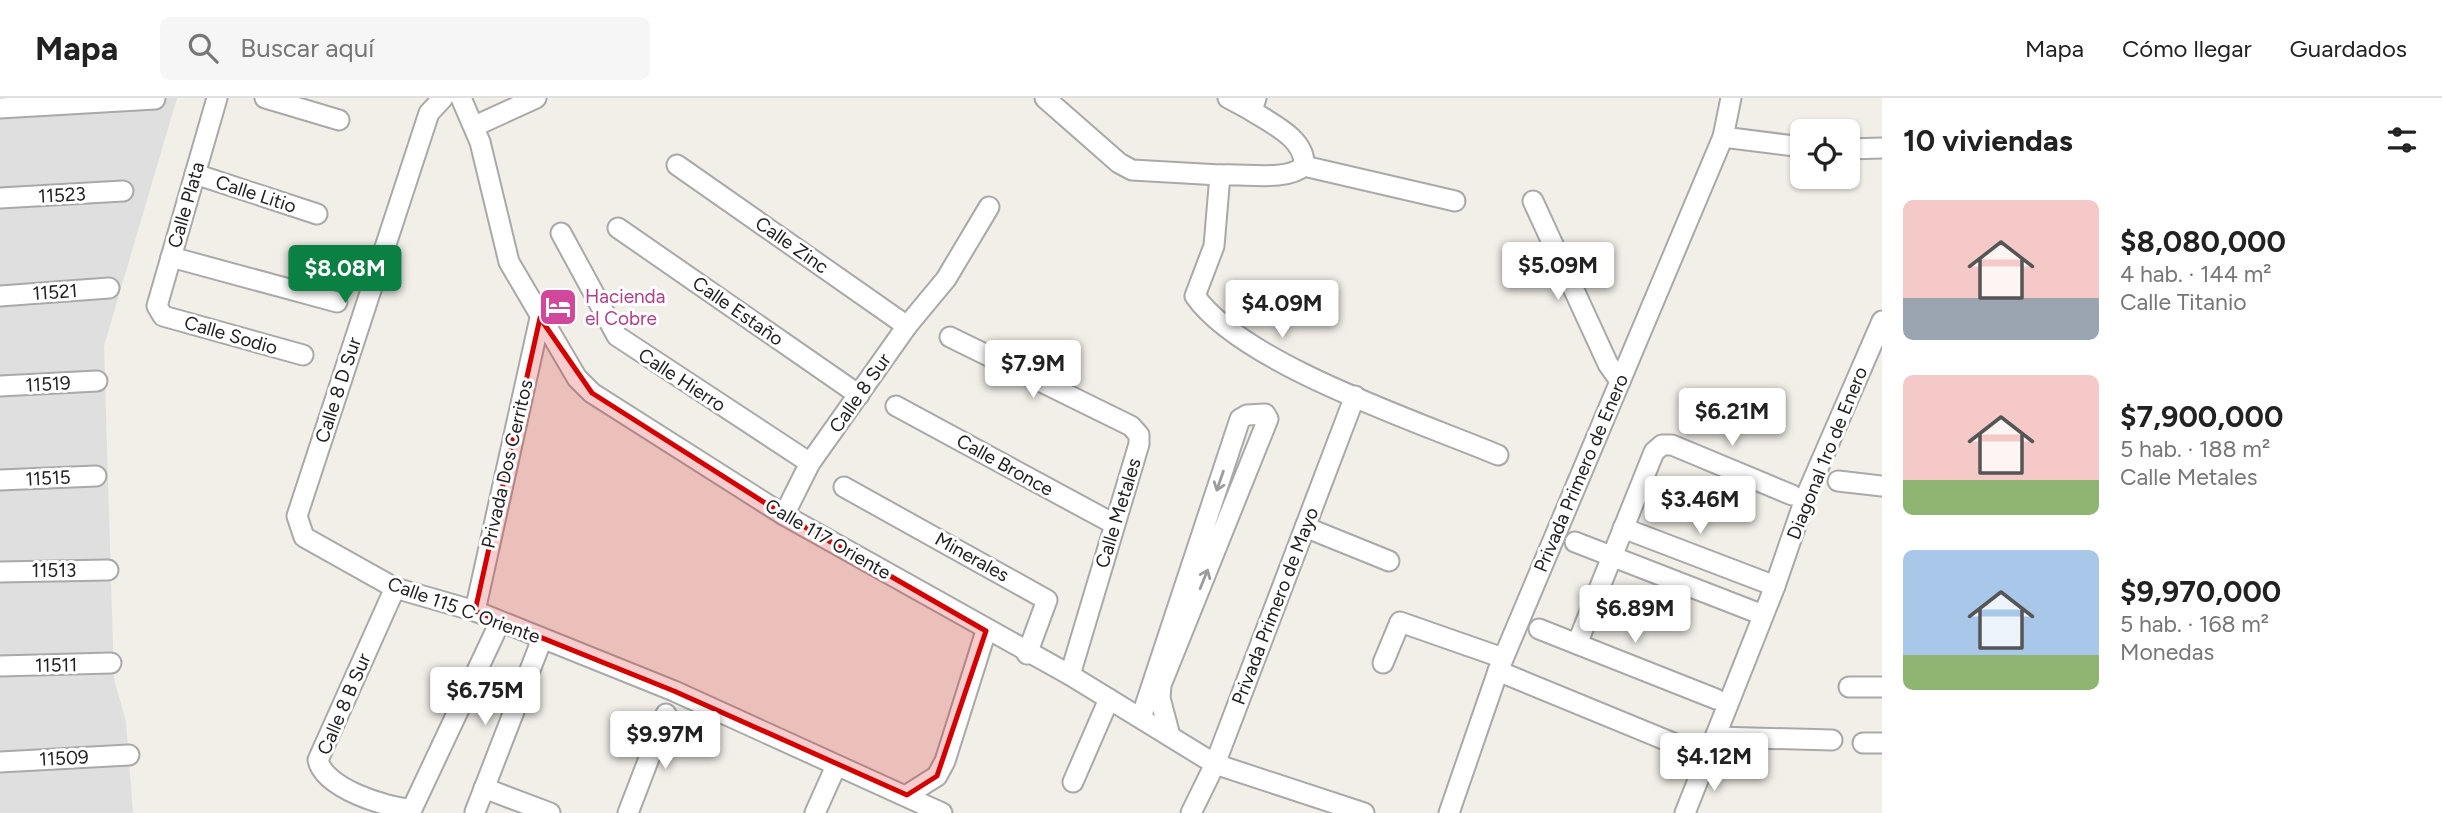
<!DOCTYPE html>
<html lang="es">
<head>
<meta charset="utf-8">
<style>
	body { margin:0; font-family:Figtree,sans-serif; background:#f6f6f6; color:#222; height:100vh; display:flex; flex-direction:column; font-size:26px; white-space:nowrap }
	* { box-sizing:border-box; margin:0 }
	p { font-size:23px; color:#767676 }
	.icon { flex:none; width:38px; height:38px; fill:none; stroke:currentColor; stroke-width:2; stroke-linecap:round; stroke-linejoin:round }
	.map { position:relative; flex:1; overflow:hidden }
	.side { display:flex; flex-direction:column; background:#fff; width:560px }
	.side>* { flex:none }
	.buttons { position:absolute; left:1790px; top:21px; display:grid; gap:14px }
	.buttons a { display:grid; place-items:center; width:70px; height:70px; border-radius:10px; background:#fff; box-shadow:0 2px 5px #0004; font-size:35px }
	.price { position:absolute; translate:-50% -60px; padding:0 16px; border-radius:7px; background:#fff; color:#222; font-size:23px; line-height:46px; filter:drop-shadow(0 2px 4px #0008) }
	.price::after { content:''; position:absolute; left:50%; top:42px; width:21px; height:16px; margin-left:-10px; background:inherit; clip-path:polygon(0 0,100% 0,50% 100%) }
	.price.selected { background:#0b8043; color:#fff }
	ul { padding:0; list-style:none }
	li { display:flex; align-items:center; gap:21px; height:175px; padding:0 21px }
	li span { display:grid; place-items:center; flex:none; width:196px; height:140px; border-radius:10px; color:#555 }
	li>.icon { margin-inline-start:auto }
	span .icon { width:84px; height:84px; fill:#fffc; stroke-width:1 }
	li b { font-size:30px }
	h2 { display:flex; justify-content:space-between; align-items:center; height:84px; padding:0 21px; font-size:30px }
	header { display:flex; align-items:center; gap:42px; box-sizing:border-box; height:98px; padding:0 35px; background:#fff; border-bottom:2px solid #e0e0e0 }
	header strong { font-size:33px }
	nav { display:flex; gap:38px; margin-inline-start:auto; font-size:24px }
	.search { width:490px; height:63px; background:#f6f6f6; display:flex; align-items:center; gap:18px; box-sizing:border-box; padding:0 24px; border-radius:10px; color:#767676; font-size:26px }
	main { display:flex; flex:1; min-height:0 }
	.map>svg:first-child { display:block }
</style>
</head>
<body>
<header>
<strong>Mapa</strong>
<div class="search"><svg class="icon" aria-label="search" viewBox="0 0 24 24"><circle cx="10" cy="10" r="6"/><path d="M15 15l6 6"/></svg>Buscar aquí</div>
<nav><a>Mapa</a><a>Cómo llegar</a><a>Guardados</a></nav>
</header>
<main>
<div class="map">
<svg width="1882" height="715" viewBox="0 0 1882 715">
	<rect width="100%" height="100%" fill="#f2efe9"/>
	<!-- residential -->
	<polygon fill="#e0dfdf" points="0,0 177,0 104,248 114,581 126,624 133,715 0,715"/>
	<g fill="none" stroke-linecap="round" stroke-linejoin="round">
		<defs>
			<g id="minor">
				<polyline points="217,0 157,208 163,218 303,257"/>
				<polyline points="265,0 339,22"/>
				<polyline points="443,0 429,15 297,418 304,439 395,490 475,513 674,593 942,715"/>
				<polyline points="461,0 480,44 509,164 577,280 592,295 784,417 1070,577 1215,666 1364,715"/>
				<polyline points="1045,0 1119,65 1132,72 1220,77"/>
				<polyline points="1228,0 1252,13"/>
				<path d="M1256 0 1252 13C1272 26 1306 41 1304 68 1286 84 1244 75 1220 77L1214 148 1195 198C1243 266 1419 324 1498 357"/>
				<polyline points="0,10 155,1"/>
				<polyline points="475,28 536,0"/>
				<polyline points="1723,39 1802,49"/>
				<polyline points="1848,51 1882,50"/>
				<polyline points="677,67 907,228"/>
				<polyline points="1304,68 1455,103"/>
				<polyline points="195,76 317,116"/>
				<polyline points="0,100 123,93"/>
				<polyline points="1533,103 1608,266 1620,283"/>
				<polyline points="618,130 859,297"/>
				<polyline points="561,135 617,238 810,365"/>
				<polyline points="171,159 337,204"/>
				<polyline points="0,198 109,190"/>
				<polyline points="950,239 1131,328 1139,337 1139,346 1070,577"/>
				<polyline points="0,288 97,283"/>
				<polyline points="896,308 1114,426"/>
				<polyline points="0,382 96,378"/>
				<polyline points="1838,383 1882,388"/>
				<polyline points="844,389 1047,502 1027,556"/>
				<polyline points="784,417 810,365 907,228 946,181 989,109"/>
				<polyline points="1305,429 1389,463"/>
				<polyline points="1623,430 1775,488"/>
				<polyline points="1575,444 1763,517"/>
				<polyline points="0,474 108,472"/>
				<path d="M395 490 318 662C324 690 386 710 412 711L499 526"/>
				<polyline points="475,513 540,220"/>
				<polyline points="1539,531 1716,601"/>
				<polyline points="1577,546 1654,354 1662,347 1672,347 1792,397"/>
				<polyline points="1383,565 1400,524 1503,560"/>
				<polyline points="0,568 111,565"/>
				<polyline points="1498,573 1707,659"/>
				<polyline points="1849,589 1882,589"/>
				<polyline points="1141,620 1240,321 1247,317 1265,316 1268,321 1161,587 1160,600 1170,638"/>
				<polyline points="1715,639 1832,642"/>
				<polyline points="1863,645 1882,645"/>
				<polyline points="0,664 129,657"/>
				<polyline points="1073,684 1109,601"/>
				<polyline points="484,690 550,715"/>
				<polyline points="907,697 937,678 945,663 986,533"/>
				<polyline points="475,714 542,541"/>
				<polyline points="628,715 666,616"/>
				<polyline points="815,715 836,668"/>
				<polyline points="1191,715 1215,666 1355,298"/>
				<polyline points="1449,715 1498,573 1723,39 1731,0"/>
				<polyline points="1685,715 1775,488 1806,398 1882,223"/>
			</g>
		</defs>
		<!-- minor casing -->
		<use href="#minor" stroke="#a9a9a9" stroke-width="23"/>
		<!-- minor -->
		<use href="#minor" stroke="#fff" stroke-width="19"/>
	</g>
	<!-- one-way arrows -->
	<defs><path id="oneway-shaft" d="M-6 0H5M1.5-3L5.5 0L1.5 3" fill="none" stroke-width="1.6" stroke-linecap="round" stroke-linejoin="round" transform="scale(1.75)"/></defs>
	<g stroke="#9c9c9c">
		<use href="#oneway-shaft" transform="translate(1220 383) rotate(109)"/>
		<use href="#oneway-shaft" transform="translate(1204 481) rotate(-68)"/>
	</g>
	<!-- marked area -->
	<path fill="#d40000" fill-opacity="0.2" stroke="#d40000" stroke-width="5" stroke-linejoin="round" d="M540 220 592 295 784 417 986 533 937 678 907 697 674 593 475 513Z"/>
	<!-- icons -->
	<defs>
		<symbol id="hotel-square" viewBox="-11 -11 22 22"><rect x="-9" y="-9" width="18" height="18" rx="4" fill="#d1479c" stroke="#fff"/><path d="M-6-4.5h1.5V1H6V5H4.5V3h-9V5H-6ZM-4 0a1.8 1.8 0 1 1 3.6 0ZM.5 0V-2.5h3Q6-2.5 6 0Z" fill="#fff"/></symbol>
	</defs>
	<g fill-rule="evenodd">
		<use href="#hotel-square" x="536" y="187" width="44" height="44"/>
	</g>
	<g text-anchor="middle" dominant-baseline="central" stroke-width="6" stroke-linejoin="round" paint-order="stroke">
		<!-- street labels -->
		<g font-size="19" fill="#222" stroke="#fff">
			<text transform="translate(256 96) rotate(18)">Calle Litio</text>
			<text transform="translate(62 97) rotate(-3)">11523</text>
			<text transform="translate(186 107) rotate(-74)">Calle Plata</text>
			<text transform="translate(792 147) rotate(35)">Calle Zinc</text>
			<text transform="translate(55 194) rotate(-4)">11521</text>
			<text transform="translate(738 213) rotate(35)">Calle Estaño</text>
			<text transform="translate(231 237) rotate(16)">Calle Sodio</text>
			<text transform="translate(682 282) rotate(33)">Calle Hierro</text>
			<text transform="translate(48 286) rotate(-3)">11519</text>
			<text transform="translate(338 292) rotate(-72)">Calle 8 D Sur</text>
			<text transform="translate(860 295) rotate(-55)">Calle 8 Sur</text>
			<text transform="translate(1827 355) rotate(-68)">Diagonal 1ro de Enero</text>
			<text transform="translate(507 366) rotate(-77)">Privada Dos Cerritos</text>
			<text transform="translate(1005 367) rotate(29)">Calle Bronce</text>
			<text transform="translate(1581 375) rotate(-67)">Privada Primero de Enero</text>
			<text transform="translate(48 380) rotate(-3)">11515</text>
			<text transform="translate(1118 415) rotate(-73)">Calle Metales</text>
			<text transform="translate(828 441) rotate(30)">Calle 117 Oriente</text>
			<text transform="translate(972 459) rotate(29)">Minerales</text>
			<text x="54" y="472">11513</text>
			<text transform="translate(1275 508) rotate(-69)">Privada Primero de Mayo</text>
			<text transform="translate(464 512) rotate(20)">Calle 115 C Oriente</text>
			<text transform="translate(56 567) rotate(-1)">11511</text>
			<text transform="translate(344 606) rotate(-67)">Calle 8 B Sur</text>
			<text transform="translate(64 660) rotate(-3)">11509</text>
		</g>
		<!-- hotel labels -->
		<g font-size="19" fill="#b23c85" stroke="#fff" text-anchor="start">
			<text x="585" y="198">Hacienda<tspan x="585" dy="22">el Cobre</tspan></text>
		</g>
	</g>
</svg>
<div class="buttons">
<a><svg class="icon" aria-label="locate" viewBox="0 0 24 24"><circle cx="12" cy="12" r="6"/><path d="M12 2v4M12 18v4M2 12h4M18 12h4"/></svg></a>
</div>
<b class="price" style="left:1558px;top:204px">$5.09M</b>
<b class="price selected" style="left:345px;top:207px">$8.08M</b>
<b class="price" style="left:1282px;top:242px">$4.09M</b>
<b class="price" style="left:1033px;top:302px">$7.9M</b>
<b class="price" style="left:1732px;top:350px">$6.21M</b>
<b class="price" style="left:1700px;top:438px">$3.46M</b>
<b class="price" style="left:1635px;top:547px">$6.89M</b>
<b class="price" style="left:485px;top:629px">$6.75M</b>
<b class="price" style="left:665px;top:673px">$9.97M</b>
<b class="price" style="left:1714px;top:695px">$4.12M</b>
</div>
<section class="side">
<h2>10 viviendas<svg class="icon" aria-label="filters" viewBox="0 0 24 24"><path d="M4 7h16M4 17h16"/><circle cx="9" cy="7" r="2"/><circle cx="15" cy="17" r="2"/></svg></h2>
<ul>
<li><span style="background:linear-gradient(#f6c9c9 70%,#9aa5b1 0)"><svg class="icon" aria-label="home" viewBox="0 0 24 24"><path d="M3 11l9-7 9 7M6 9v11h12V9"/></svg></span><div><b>$8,080,000</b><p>4 hab. · 144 m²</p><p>Calle Titanio</p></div></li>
<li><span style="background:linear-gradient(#f6c9c9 75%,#8fb573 0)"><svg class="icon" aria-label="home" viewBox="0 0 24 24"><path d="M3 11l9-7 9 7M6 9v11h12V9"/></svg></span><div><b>$7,900,000</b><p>5 hab. · 188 m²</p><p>Calle Metales</p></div></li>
<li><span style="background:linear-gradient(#a9c7e8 75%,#8fb573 0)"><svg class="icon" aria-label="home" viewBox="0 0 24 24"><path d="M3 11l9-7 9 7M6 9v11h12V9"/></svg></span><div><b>$9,970,000</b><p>5 hab. · 168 m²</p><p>Monedas</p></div></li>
</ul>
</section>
</main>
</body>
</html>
